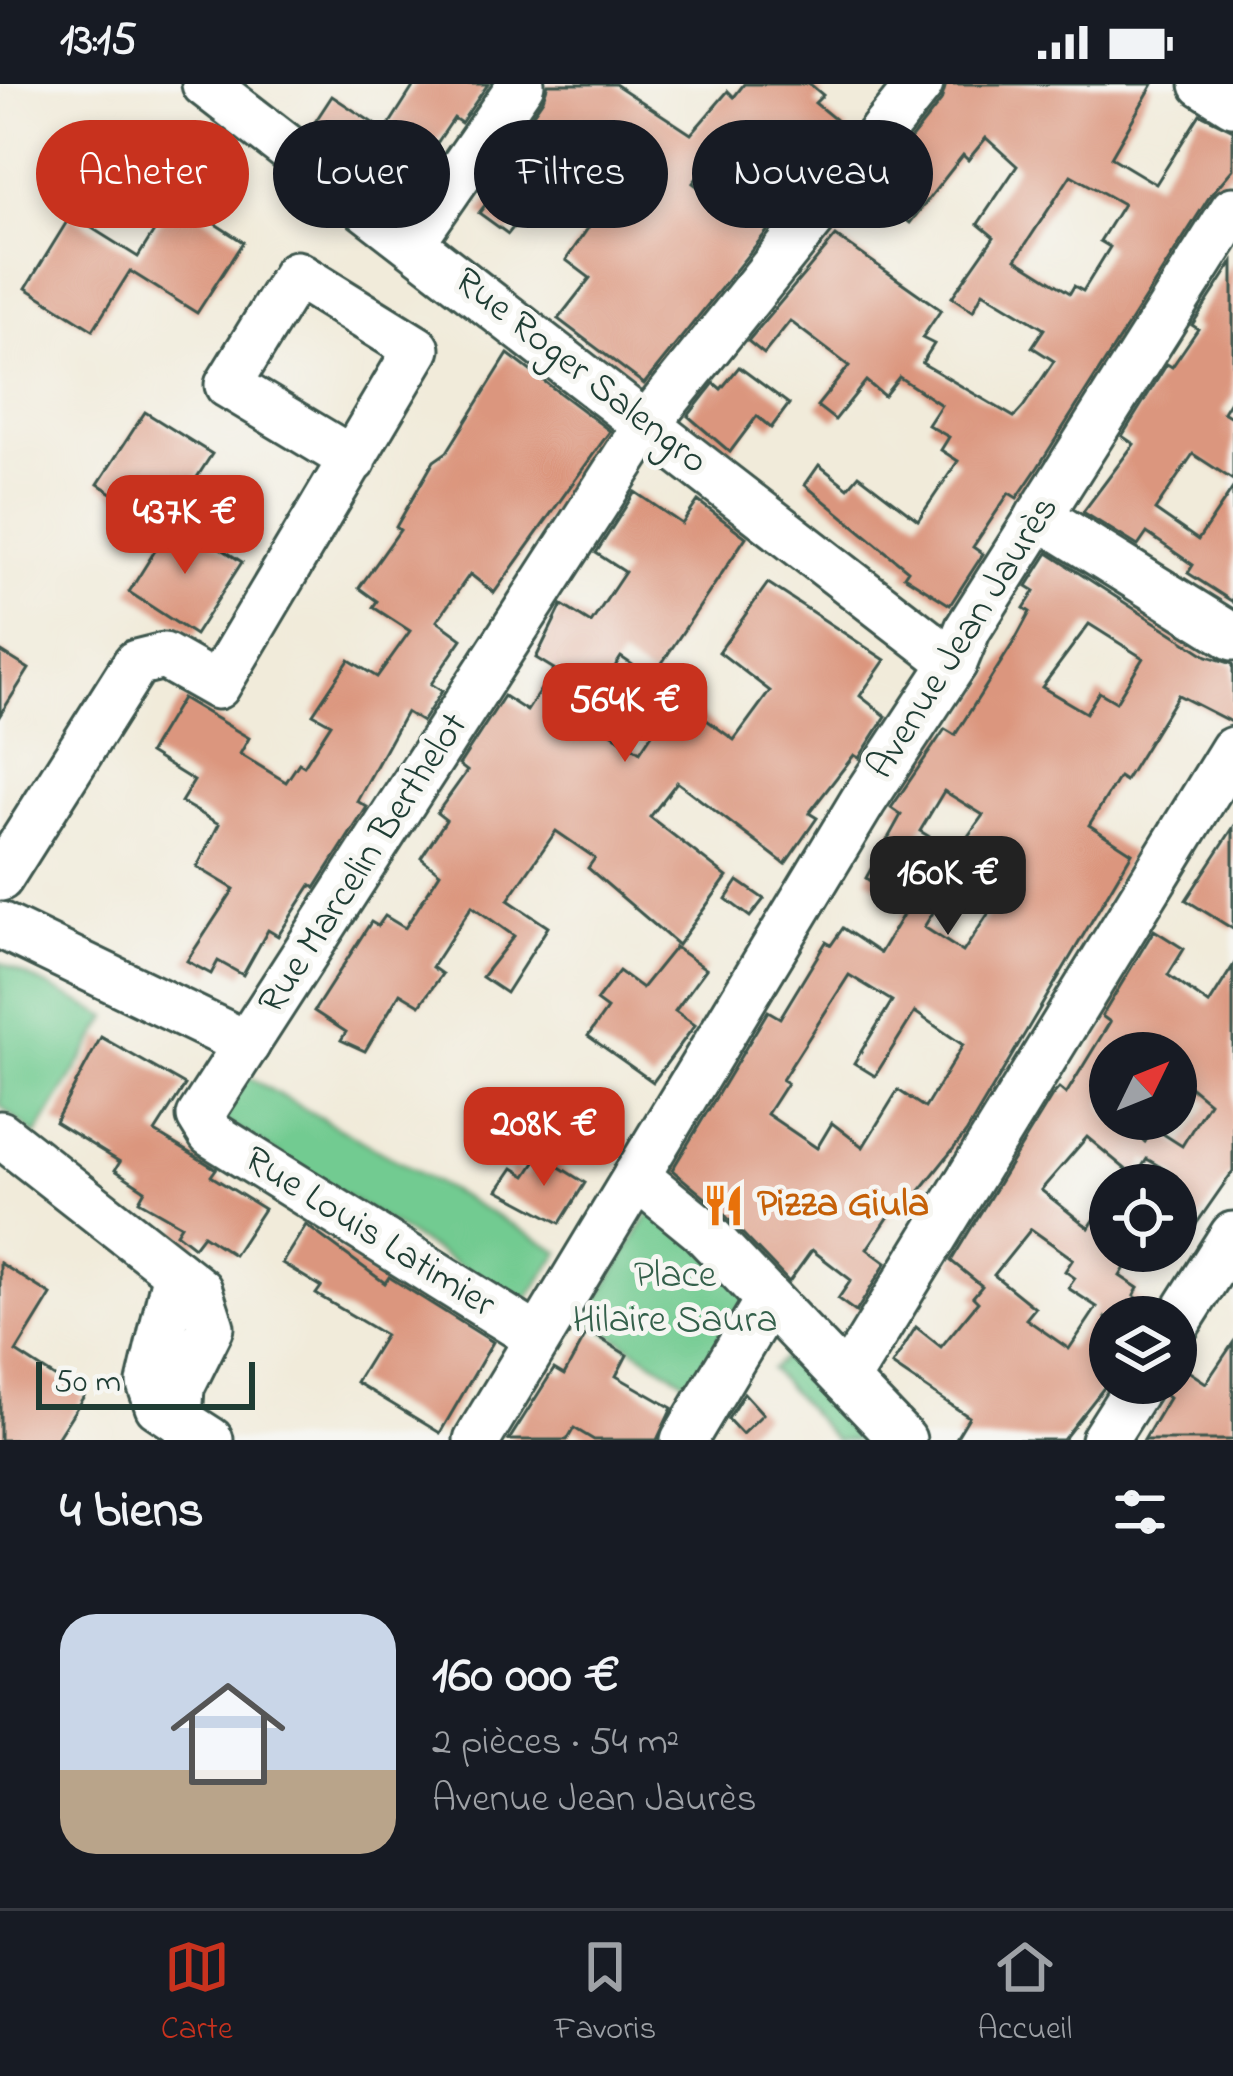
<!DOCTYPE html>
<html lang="fr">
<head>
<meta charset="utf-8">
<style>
	body { margin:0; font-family:"Indie Flower",sans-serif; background:#242831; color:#f1f3f6; height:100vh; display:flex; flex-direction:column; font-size:45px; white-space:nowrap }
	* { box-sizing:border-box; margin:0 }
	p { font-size:39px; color:#9ea1a6 }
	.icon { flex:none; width:66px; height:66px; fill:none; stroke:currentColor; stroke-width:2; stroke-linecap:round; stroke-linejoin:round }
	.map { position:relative; height:1356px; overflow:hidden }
	.sheet { display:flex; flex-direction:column; background:#171b24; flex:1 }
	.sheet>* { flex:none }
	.hud { position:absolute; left:36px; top:36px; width:1161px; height:108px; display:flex; gap:24px }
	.needle { width:78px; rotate:47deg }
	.tools { position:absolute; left:1089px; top:948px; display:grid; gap:24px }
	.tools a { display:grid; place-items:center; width:108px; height:108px; border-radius:50%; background:#171b24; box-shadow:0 6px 18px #0003; font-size:60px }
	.scale { position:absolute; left:36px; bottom:30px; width:219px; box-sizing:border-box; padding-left:12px; border:6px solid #1f3d34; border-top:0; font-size:33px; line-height:42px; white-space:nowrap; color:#1f3d34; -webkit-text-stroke:9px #f6f6f2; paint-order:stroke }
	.price { position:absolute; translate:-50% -102px; padding:0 27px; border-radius:24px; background:#c8321e; color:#fff; font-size:39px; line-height:78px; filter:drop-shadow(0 3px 6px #0008) }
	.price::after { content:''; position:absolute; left:50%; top:72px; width:36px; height:27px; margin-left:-18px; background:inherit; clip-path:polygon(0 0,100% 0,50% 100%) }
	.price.current { background:#222; color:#fff }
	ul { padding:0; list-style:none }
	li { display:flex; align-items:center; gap:36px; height:300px; padding:0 60px }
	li+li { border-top:3px solid #363941 }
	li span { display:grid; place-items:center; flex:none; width:336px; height:240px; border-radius:36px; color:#555 }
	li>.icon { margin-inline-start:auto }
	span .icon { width:144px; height:144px; fill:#fffc; stroke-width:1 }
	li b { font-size:51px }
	h2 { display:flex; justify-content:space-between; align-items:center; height:144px; padding:0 60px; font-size:51px }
	.chip { padding:0 42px; border-radius:54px; background:#171b24; box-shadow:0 6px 18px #0003; font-size:42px; line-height:108px }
	.chip.current { background:#c8321e; color:#fff }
	.status { display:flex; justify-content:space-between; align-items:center; height:84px; padding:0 60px; background:#171b24; direction:ltr }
	.status svg { height:33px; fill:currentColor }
	.dock { display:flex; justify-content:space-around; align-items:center; height:168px; border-top:3px solid #363941; background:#171b24; font-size:33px; color:#9ea1a6 }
	.dock a { display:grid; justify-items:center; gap:6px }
	.dock .current { color:#c8321e }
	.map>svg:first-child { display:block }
</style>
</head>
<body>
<div class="status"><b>13:15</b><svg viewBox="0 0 49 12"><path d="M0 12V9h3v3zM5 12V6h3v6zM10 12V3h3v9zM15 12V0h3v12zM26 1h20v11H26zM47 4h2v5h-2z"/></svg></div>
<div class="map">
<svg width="1233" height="1356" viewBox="0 0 1233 1356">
	<rect width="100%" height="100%" fill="#f6f6f2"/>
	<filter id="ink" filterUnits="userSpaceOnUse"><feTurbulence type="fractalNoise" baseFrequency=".00833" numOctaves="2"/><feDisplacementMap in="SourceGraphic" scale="24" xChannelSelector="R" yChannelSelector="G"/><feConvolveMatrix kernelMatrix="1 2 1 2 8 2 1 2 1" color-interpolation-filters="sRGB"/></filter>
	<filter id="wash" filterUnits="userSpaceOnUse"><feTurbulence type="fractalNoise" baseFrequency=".004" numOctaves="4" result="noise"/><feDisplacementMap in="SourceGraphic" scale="48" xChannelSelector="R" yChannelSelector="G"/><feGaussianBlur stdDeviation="2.7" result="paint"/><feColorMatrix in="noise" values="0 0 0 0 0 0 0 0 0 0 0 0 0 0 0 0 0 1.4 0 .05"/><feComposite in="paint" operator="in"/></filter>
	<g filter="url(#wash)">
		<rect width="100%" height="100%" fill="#f1ebda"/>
		<!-- green -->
		<g fill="#72cb91" stroke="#488462" stroke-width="3">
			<polygon points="0,878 108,933 36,1052 0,1022"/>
			<polygon points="246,992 560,1168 523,1221 219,1034"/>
			<polygon points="653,1123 762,1213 706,1310 586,1235"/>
			<polygon points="788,1269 870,1356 835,1356 771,1285"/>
		</g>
		<g id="blocks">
			<!-- building -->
			<g fill="#db967e" fill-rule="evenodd">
				<polygon points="415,0 488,0 461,39 454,34 427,74 434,79 409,115 374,93 379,85 313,41 332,12 385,47"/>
				<polygon points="548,0 615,0 691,50 728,7 734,13 744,0 810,0 823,11 815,19 848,46 821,81 806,69 784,94 732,49 693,99 730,128 757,94 789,120 644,300 558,235 590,194 566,176 588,144 545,112 537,114 508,150 479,129 501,100 490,92 543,15"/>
				<path d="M946 0H1153L1111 73 1156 100 1200 30 1233 46V85L1210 112 1038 383 1017 414 1009 409 973 463 983 470 950 521 904 492 908 486 805 401 819 381 848 404 859 391 918 436 958 377 941 366 949 353 928 341 941 321 899 293 884 312 866 297 835 336 817 322 849 282 790 237 764 270 748 257 836 152 941 226 922 254 934 260 922 279 1014 333 1023 323 1054 277 1032 263 1044 245 983 208 973 227 952 213 994 153 978 140 1017 82 986 54 968 76 963 71 910 139 869 107 941 17ZM1071 91 1123 120 1100 157 1110 163 1083 207 1074 202 1070 209 1016 175Z"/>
				<polygon points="175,114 243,158 197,229 130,187 93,246 26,204 71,131 138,173"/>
				<polygon points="1233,178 1233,312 1223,328 1233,334 1233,396 1193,370 1155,426 1198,456 1233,404 1233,518 1188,489 1193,481 1147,449 1138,462 1083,428 1134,360 1122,352 1167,280 1172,283 1198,245 1192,241"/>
				<polygon points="508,270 610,347 494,509 470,490 437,537 462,555 431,600 442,607 422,638 406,628 357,717 367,723 315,804 311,801 278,852 268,846 243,891 218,877 211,890 187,877 234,805 197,783 219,740 181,718 194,697 149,669 182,614 249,654 240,670 286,698 299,679 304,682 331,640 313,630 349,576 377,593 410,547 373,523 377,517 359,504 400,446 396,443 434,377 447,368"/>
				<polygon points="739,283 789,320 771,344 757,332 730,368 688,332 714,299 721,305"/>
				<polygon points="145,328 212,370 165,443 98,400"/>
				<polygon points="635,408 682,440 698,417 746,453 652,594 621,573 584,631 640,668 666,629 679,637 689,623 734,656 770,607 719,568 768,499 885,576 860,612 886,632 859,674 854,671 809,729 817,734 785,780 677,698 650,733 727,793 678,861 588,784 595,774 556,747 508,816 548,843 506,909 482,893 514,852 472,822 432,883 442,890 420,921 400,909 365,967 341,956 346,948 314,927 371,838 378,842 385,832 405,844 440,789 421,774 446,736 437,729 467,687 459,681 504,612 527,627 554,585 536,574 562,521 591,539 625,488 596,469"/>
				<polygon points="175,435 242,478 195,551 129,508"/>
				<path d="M1048 469 1207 572 1233 580V639L1178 611 1125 697 1119 693 1089 741 1132 769 966 1049 903 1128 896 1122 867 1165 886 1179 856 1228 838 1215 851 1196 812 1166 789 1198 721 1127 672 1086 768 927 780 934 826 858 831 861 843 844 880 869 907 824 866 794 901 731 891 724 945 645 955 651 1015 556 1030 528 1024 524 1035 507 1027 502ZM1089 540 1143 574 1116 618 1099 608 1086 629 1042 603ZM944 707 983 731 956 769 920 747ZM950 801 990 827 963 868 924 843ZM849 891 892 917 854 979 875 992 915 928 963 961 925 1024 898 1006 863 1063 832 1039 817 1064 767 1030 787 999 782 996Z"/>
				<polygon points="0,567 29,585 0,631"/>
				<polygon points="1233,744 1233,845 1186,816"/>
				<polygon points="738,797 764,815 750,833 726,815"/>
				<path d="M1154 846 1184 865 1168 891 1209 920 1233 882V1087L1176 1169V1092L1147 1075 1135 1093 1087 1053 1041 1106 1089 1144 1110 1110V1167H1135L1120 1192 1138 1204 1134 1212 1154 1225 1151 1233H1106L1110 1296 1063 1356H955L969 1333 892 1281 916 1243 941 1263 978 1218 973 1213 982 1202 951 1177 1052 1012 1059 1004 1066 1010 1110 938 1102 932ZM1110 969H1176V991L1209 1018 1182 1062 1154 1044 1145 1058 1119 1035H1110L1102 1020 1110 1008ZM1031 1145 1073 1175 1065 1187 1075 1194 1068 1204 1097 1223 1069 1265 1026 1235 1035 1224 994 1191Z"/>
				<polygon points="675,863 706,885 675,927 695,941 653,998 588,952 607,925 596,917 619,887 642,904"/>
				<polygon points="101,953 185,1001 155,1048 216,1085 211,1092 264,1125 234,1171 203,1151 194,1163 176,1149 181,1141 139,1117 145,1106 115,1086 120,1078 55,1038"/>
				<polygon points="540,1071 585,1099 560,1139 498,1106 513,1084 526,1092"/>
				<polygon points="306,1141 385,1199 389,1193 493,1258 440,1349 356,1298 385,1251 316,1210 321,1203 282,1179"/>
				<polygon points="0,1179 51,1211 16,1268 84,1312 56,1356 0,1356"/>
				<polygon points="588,1247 627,1271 616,1292 672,1324 657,1356 594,1356 574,1344 567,1356 509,1356 554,1285 564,1291"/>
				<polygon points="1233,1259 1233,1356 1144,1356 1169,1314 1164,1310 1167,1299 1176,1299 1176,1279 1206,1299"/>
				<polygon points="744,1309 763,1330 742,1350 728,1335"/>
			</g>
		</g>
	</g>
	<g filter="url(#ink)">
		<use href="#blocks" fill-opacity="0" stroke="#3e574d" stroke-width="3"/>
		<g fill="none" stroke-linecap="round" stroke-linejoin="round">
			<defs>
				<g id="minor">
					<polyline points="205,0 954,579"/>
					<polyline points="1203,0 1233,19"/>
					<polyline points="412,158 521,0"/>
					<polyline points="1039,432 1233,553"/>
					<polyline points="0,794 136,579 164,572 217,602 417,265 296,190 228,301 353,376"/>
					<polyline points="0,841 247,960"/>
					<polyline points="0,1050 199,1206 211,1243 181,1303 179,1336 210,1356"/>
					<polyline points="636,1092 702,1146 903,1356"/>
					<polyline points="176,1188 150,1299 158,1322 179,1336"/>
					<polyline points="1176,1241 1233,1151"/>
					<polyline points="538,1254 211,1050 200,1032 647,340 920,0"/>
					<polyline points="846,1296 1233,666"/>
					<polyline points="477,1356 863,717 954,579 968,545 1233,126"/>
					<polyline points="684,1356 768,1216"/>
					<polyline points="1104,1356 1140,1299"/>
				</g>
			</defs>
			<!-- minor casing -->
			<use href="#minor" stroke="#3e574d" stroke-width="51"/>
			<!-- minor -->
			<use href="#minor" stroke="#fff" stroke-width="45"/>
		</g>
	</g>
	<!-- icons -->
	<defs>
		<symbol id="restaurant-bare" viewBox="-9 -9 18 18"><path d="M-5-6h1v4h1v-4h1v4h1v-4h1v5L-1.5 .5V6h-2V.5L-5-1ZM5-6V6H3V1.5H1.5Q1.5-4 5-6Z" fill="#e8710a" stroke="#f6f6f2" stroke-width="2.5" paint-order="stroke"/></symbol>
	</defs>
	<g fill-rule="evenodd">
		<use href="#restaurant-bare" x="694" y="1092" width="59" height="59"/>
	</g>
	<g text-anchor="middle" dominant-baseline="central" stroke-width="10" stroke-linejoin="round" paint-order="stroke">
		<!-- street labels -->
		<g font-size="39" fill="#1f3d34" stroke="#f6f6f2">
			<text transform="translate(580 288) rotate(38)">Rue Roger Salengro</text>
			<text transform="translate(964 554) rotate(-58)">Avenue Jean Jaurès</text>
			<text transform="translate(364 780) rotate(-57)">Rue Marcelin Berthelot</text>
			<text transform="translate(369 1149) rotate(32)">Rue Louis Latimier</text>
		</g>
		<!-- food labels -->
		<g font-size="39" font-weight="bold" fill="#c56008" stroke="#f6f6f2" text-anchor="start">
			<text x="757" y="1121">Pizza Giula</text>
		</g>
		<!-- park labels -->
		<g font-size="39" fill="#34604b" stroke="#f6f6f2">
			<text x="675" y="1192">Place<tspan x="675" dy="45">Hilaire Saura</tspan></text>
		</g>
	</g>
</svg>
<div class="tools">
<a><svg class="needle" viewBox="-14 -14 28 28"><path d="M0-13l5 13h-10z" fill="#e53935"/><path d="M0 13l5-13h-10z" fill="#9ea1a6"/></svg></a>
<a><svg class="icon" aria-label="locate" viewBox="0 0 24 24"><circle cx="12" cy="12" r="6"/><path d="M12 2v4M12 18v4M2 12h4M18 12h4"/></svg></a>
<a><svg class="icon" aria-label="layers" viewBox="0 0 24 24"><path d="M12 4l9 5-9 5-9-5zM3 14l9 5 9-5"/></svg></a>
</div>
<div class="scale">50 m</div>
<b class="price" style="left:185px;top:493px">437K €</b>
<b class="price" style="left:625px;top:681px">564K €</b>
<b class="price current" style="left:948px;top:854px">160K €</b>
<b class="price" style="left:544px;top:1105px">208K €</b>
<div class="hud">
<a class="chip current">Acheter</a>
<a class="chip">Louer</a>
<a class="chip">Filtres</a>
<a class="chip">Nouveau</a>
</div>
</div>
<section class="sheet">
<h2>4 biens<svg class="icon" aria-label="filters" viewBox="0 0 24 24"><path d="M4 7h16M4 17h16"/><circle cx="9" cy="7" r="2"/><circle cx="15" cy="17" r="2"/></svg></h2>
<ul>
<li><span style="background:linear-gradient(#c9d6e8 65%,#b9a48a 0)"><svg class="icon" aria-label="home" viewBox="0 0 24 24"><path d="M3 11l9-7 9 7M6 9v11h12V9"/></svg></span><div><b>160 000 €</b><p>2 pièces · 54 m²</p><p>Avenue Jean Jaurès</p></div></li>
</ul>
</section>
<nav class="dock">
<a class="current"><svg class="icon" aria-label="map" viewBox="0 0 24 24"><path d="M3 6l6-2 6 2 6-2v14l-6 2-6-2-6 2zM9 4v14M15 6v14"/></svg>Carte</a>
<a><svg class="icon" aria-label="saved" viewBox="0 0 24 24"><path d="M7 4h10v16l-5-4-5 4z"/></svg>Favoris</a>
<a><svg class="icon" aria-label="home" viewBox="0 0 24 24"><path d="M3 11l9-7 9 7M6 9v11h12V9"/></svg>Accueil</a>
</nav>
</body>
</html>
